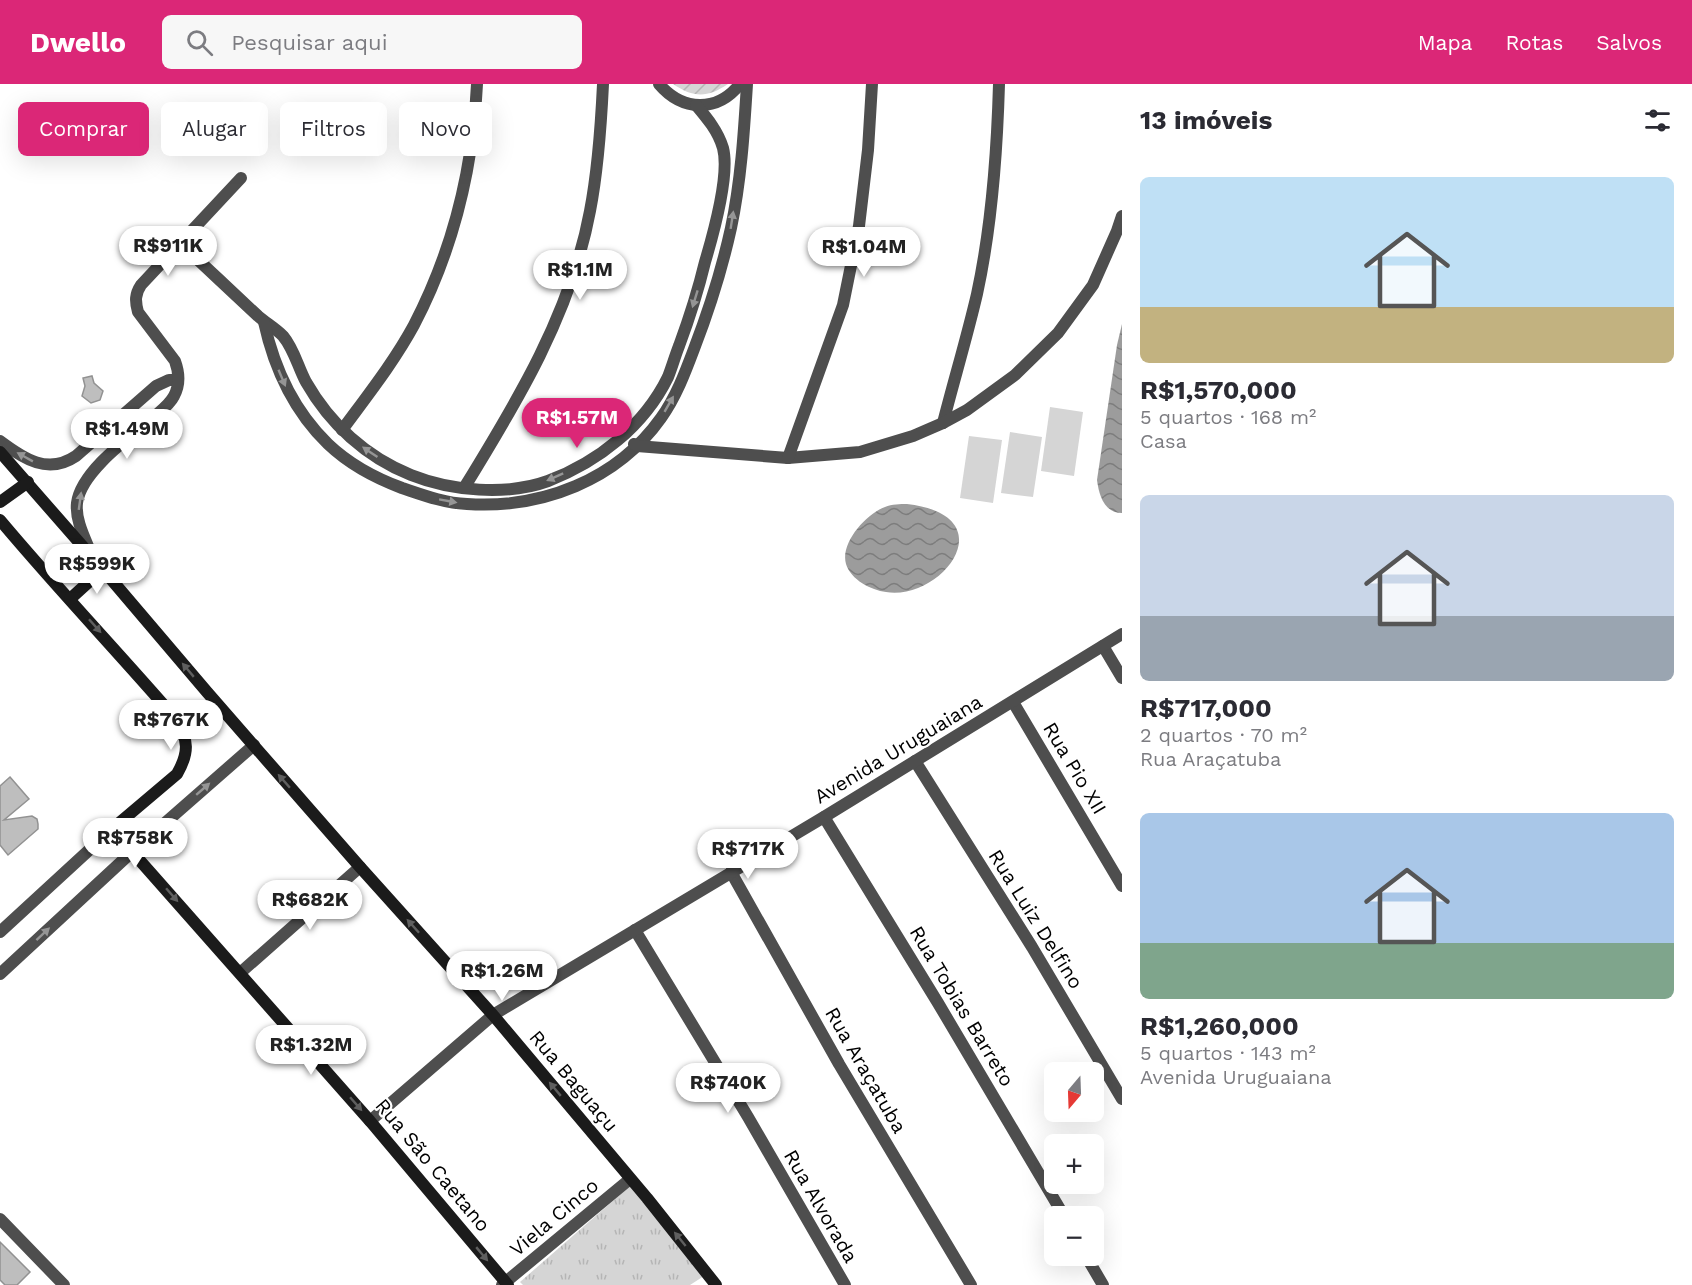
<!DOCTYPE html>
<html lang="pt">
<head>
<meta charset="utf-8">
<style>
	body { margin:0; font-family:"Work Sans",sans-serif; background:#f7f7f7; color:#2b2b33; height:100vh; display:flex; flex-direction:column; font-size:22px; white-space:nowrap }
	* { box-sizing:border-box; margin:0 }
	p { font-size:20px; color:#7c7c81 }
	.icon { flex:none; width:33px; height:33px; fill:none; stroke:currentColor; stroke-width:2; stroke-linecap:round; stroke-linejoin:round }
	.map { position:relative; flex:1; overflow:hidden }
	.details { display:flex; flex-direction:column; background:#fff; width:570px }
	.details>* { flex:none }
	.top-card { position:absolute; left:18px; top:18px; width:570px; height:54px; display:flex; gap:12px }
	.needle { width:39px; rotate:199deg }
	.tools { position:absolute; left:1044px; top:978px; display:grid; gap:12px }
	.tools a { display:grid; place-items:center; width:60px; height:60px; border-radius:9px; background:#fff; box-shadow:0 6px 24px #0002; font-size:30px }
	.price { position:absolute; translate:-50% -51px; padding:0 14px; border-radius:21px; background:#fff; color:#222; font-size:20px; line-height:39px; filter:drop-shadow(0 2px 3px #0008) }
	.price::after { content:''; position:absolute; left:50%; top:36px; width:18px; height:14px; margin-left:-9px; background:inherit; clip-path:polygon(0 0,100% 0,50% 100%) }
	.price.on { background:#db2777; color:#fff }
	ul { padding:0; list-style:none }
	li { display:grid; align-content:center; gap:12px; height:318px; padding:0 18px }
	li span { display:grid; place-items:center; height:186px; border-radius:9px; color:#555 }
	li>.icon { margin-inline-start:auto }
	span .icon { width:108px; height:108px; fill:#fffc; stroke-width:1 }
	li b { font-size:26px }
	h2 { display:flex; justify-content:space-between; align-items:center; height:72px; padding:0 18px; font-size:26px }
	.tag { padding:0 21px; border-radius:9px; background:#fff; box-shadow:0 6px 24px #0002; font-size:21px; line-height:54px }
	.tag.on { background:#db2777; color:#fff }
	header { display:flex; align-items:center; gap:36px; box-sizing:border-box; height:84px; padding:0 30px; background:#db2777; color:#fff }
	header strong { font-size:28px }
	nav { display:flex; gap:33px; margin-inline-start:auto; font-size:21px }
	.search { width:420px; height:54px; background:#f7f7f7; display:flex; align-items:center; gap:15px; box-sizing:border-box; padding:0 21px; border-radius:9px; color:#7c7c81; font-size:22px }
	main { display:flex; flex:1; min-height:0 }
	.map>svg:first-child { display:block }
</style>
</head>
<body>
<header>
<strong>Dwello</strong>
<div class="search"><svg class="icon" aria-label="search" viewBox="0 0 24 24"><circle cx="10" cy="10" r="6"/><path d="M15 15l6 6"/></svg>Pesquisar aqui</div>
<nav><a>Mapa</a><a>Rotas</a><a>Salvos</a></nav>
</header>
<main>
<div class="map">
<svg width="1122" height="1201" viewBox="0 0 1122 1201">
	<defs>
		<pattern id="grass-tufts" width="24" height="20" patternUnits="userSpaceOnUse" patternTransform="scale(1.5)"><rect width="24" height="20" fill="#d5d5d5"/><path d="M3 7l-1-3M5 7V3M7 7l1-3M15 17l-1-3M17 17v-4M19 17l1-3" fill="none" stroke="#b5b5b5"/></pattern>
		<pattern id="garden-furrows" width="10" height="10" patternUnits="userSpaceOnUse" patternTransform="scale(1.5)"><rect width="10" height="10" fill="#d5d5d5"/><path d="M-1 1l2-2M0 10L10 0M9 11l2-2" fill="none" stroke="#b5b5b5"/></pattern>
		<pattern id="water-waves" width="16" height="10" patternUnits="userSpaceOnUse" patternTransform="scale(1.5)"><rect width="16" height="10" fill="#9c9c9c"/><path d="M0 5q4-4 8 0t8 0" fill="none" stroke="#7d7d7d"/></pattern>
	</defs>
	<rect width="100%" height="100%" fill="#fff"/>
	<!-- grass -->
	<polygon fill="url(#grass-tufts)" points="630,1102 704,1192 690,1201 523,1201 520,1198"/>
	<!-- garden -->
	<path fill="url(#garden-furrows)" d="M673 0H728C707 14 694 14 673 0Z"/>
	<!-- pitch -->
	<g fill="#d5d5d5">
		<polygon points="1050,323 1083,328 1074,392 1041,387"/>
		<polygon points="1010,348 1042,353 1033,413 1001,409"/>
		<polygon points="969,352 1002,356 993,419 960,414"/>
	</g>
	<!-- water -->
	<g fill="url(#water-waves)">
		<path d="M1122 240V429C1104 429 1099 411 1097 396L1117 261Z"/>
		<path d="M907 420C1007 432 942 517 886 508 871 506 851 496 846 480 840 459 866 430 885 423 892 420 900 420 907 420Z"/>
	</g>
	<!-- building -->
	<g fill="#bebebe" stroke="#929292" stroke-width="1.5">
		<polygon points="92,292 94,299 103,307 100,316 91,319 82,312 85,302 83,294"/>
		<polygon points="10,693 29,715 4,736 32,732 37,735 38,740 38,745 8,771 0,761 0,702"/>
		<polygon points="0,1158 30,1188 17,1201 5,1201 0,1196"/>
	</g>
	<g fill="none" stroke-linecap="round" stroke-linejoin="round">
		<!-- minor -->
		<g stroke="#4e4e4e" stroke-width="12">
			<path d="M659 0C682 27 717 29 740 0"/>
			<path d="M180 159C206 183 232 208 258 232 266 239 275 244 283 252 294 265 298 283 306 298 330 340 366 373 411 391 451 407 507 412 548 397 598 378 644 342 668 293 672 283 675 272 679 262 689 235 698 207 705 178 713 151 730 91 723 64 718 47 707 34 696 21"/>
			<path d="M264 238C274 284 294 327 328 360 349 380 375 394 402 404 423 411 444 419 467 420 542 425 617 396 661 334 676 313 685 289 694 265 709 226 722 185 731 144 741 97 744 48 747 0"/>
			<path d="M943 339C954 296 967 253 977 210 992 141 997 71 999 0"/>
			<path d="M342 346C367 312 394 278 414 241 453 166 473 84 477 0"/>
			<path d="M0 357C24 375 48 391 76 372L156 302 169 296H178"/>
			<polyline points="634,360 637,362 788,374 860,368 913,352 943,339 967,326 1015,291 1058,249 1093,201 1117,147 1122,132"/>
			<polyline points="788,374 843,221 859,142 868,66 872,0"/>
			<path d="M464 404C517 318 571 229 590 127 598 86 601 42 603 0"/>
			<path d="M92 472C86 456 75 437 77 419 81 387 131 352 155 332 162 326 170 320 174 312 180 301 179 288 175 277L138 228C135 217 135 210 141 201L241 94"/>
			<polyline points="1103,562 1122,594"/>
			<polyline points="1013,618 1122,802"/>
			<polyline points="915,677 1032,863 1122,1015"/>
			<polyline points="824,733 938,919 1064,1132"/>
			<polyline points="731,788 839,980 971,1201"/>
			<polyline points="635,846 748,1033 845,1201"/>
			<polyline points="240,889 360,783"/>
			<polyline points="370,1037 493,931 824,733 1122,550"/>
			<polyline points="0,1135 64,1201"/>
			<polyline points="1086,1172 1103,1201"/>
			<polyline points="502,1201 630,1095"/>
		</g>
		<!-- tertiary -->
		<g stroke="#4e4e4e" stroke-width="12">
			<polyline points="0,848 112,745"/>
			<polyline points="0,890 133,767 254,661"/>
		</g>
		<!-- secondary -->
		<g stroke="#1b1b1b" stroke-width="12">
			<polyline points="0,368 99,481 207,608 360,783 493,931 647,1114 716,1201"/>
			<polyline points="0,418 28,398"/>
			<path d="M0 436C57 504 118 568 176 635 189 656 189 669 177 690L112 745 370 1037 508 1201"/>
			<polyline points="70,515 103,485"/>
		</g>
	</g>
	<!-- one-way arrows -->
	<defs><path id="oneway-solid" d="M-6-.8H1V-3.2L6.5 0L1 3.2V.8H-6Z" transform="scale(1.5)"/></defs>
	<g fill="#959595">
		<use href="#oneway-solid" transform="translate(732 136) rotate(-81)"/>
		<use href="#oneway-solid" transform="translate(695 215) rotate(107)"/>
		<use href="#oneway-solid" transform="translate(282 294) rotate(67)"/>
		<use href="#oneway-solid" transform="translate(669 320) rotate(-60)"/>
		<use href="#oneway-solid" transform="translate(370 368) rotate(-146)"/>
		<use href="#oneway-solid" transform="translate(25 373) rotate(-151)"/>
		<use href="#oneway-solid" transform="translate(555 393) rotate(156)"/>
		<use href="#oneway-solid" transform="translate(80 417) rotate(-82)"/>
		<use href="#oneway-solid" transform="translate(448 417) rotate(10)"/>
		<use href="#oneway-solid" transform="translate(203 705) rotate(-41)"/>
		<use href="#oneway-solid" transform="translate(43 850) rotate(-43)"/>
	</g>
	<g fill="#5f5f5f">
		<use href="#oneway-solid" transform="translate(95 542) rotate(48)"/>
		<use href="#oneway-solid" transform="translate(188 586) rotate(-130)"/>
		<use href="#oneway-solid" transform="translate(284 697) rotate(-131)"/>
		<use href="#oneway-solid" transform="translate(172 811) rotate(49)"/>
		<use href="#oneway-solid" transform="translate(413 842) rotate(-132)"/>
		<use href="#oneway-solid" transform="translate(555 1005) rotate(-130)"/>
		<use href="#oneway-solid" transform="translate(356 1020) rotate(49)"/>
		<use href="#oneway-solid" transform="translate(680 1155) rotate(-129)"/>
		<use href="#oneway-solid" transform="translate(482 1170) rotate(50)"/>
	</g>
	<g text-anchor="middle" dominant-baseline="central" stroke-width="4.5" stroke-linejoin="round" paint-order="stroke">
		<!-- street labels -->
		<g font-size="20" fill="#000" stroke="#fff">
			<text transform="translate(898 665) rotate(-31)">Avenida Uruguaiana</text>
			<text transform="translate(1075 684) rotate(59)">Rua Pio XII</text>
			<text transform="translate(1036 835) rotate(58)">Rua Luiz Delfino</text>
			<text transform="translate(962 922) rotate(59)">Rua Tobias Barreto</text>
			<text transform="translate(866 986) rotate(60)">Rua Araçatuba</text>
			<text transform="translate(574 997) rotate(50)">Rua Baguaçu</text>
			<text transform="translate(433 1081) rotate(50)">Rua São Caetano</text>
			<text transform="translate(821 1122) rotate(60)">Rua Alvorada</text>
			<text transform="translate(554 1133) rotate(-40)">Viela Cinco</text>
		</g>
	</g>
</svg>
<div class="tools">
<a><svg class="needle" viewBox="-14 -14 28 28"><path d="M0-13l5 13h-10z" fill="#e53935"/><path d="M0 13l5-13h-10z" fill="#7c7c81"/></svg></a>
<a>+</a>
<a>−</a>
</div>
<b class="price" style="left:168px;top:193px">R$911K</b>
<b class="price" style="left:864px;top:194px">R$1.04M</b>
<b class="price" style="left:580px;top:217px">R$1.1M</b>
<b class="price on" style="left:577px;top:365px">R$1.57M</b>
<b class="price" style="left:127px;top:376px">R$1.49M</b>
<b class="price" style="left:97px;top:511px">R$599K</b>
<b class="price" style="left:171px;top:667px">R$767K</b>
<b class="price" style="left:135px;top:785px">R$758K</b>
<b class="price" style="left:748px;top:796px">R$717K</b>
<b class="price" style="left:310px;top:847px">R$682K</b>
<b class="price" style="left:502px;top:918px">R$1.26M</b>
<b class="price" style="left:311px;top:992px">R$1.32M</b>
<b class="price" style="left:728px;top:1030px">R$740K</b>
<div class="top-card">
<a class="tag on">Comprar</a>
<a class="tag">Alugar</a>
<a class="tag">Filtros</a>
<a class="tag">Novo</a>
</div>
</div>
<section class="details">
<h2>13 imóveis<svg class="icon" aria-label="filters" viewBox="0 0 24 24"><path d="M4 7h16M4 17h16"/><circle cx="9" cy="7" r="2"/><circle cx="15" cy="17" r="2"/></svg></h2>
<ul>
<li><span style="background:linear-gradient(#bfe0f5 70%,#c2b280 0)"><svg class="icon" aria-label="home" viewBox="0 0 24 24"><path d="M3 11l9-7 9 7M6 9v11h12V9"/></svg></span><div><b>R$1,570,000</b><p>5 quartos · 168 m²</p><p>Casa</p></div></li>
<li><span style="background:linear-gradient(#c9d6e8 65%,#9aa5b1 0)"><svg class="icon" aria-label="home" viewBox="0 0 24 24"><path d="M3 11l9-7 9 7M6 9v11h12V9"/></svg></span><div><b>R$717,000</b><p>2 quartos · 70 m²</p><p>Rua Araçatuba</p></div></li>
<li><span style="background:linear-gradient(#a9c7e8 70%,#7fa58c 0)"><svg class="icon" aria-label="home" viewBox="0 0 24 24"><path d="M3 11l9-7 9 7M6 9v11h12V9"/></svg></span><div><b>R$1,260,000</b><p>5 quartos · 143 m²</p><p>Avenida Uruguaiana</p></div></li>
</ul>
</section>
</main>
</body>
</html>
